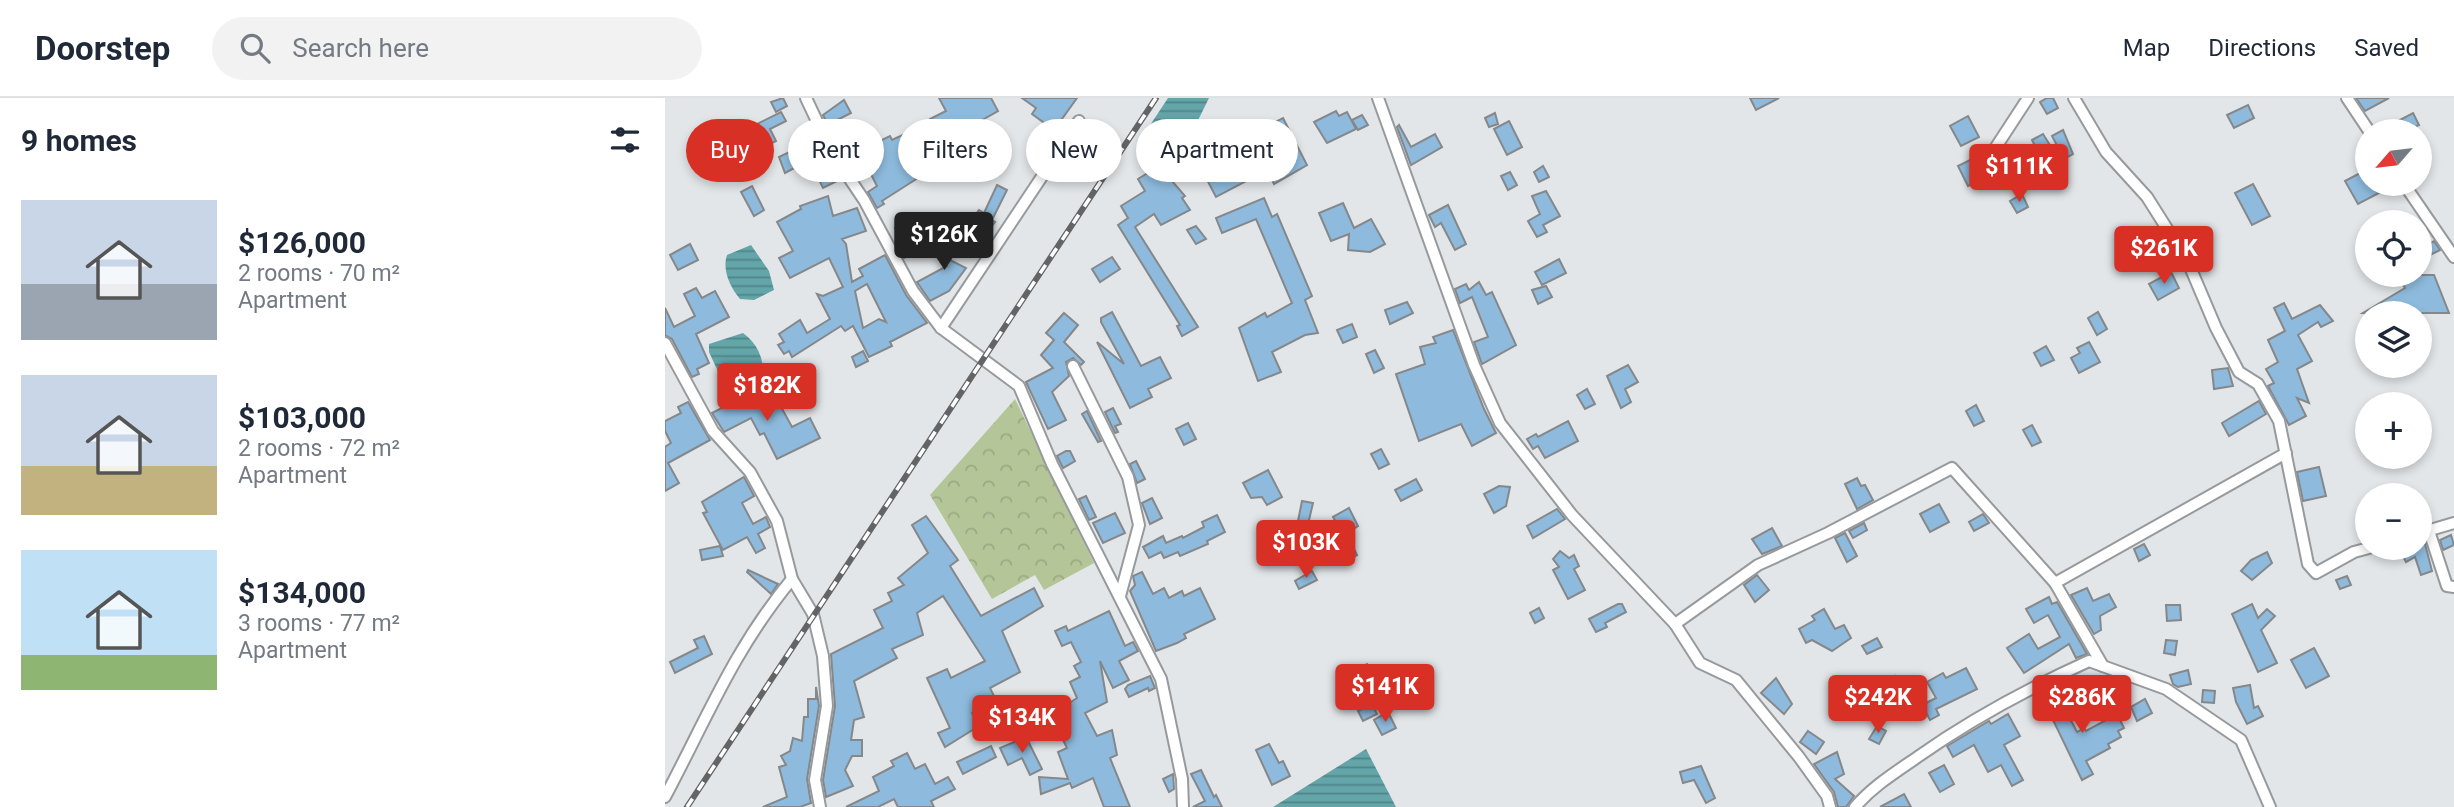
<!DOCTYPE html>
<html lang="en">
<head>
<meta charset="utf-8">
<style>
	body { margin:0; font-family:Roboto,sans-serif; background:#f2f2f3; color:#1f2937; height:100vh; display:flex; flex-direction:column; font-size:26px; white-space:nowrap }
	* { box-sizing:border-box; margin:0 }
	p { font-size:23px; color:#747a83 }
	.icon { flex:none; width:38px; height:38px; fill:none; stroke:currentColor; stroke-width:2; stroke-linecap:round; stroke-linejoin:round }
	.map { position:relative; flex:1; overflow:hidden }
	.sheet { display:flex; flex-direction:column; background:#fff; width:665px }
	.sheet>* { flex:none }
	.banner { position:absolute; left:21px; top:21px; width:665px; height:63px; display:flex; gap:14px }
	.needle { width:46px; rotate:242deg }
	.tools { position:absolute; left:1690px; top:21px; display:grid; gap:14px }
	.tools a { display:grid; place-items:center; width:77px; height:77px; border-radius:50%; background:#fff; box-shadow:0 4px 10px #0003; font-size:35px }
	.price { position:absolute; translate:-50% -60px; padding:0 16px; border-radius:7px; background:#d93025; color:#fff; font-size:23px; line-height:46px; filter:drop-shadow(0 2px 4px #0008) }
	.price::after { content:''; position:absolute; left:50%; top:42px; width:21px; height:16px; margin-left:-10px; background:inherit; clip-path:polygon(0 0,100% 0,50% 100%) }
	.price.current { background:#222; color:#fff }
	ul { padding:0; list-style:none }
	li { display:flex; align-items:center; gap:21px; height:175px; padding:0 21px }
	li span { display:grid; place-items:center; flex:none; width:196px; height:140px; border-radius:0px; color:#555 }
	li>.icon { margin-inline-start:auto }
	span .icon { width:84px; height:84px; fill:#fffc; stroke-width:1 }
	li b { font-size:30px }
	h2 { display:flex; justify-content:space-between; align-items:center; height:84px; padding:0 21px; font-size:30px }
	.chip { padding:0 24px; border-radius:32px; background:#fff; box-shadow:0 4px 10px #0003; font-size:24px; line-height:63px }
	.chip.current { background:#d93025; color:#fff }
	header { display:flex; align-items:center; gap:42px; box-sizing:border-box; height:98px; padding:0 35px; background:#fff; border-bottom:2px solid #e0e1e3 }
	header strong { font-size:33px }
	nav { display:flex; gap:38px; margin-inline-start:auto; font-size:24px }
	.search { width:490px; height:63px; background:#f2f2f3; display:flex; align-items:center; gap:18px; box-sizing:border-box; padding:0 24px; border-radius:38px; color:#747a83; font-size:26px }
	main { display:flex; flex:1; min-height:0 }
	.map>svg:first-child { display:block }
</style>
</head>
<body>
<header>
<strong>Doorstep</strong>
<div class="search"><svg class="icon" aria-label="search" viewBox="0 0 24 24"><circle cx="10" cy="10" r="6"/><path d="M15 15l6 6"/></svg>Search here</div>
<nav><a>Map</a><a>Directions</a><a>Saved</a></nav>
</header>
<main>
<section class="sheet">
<h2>9 homes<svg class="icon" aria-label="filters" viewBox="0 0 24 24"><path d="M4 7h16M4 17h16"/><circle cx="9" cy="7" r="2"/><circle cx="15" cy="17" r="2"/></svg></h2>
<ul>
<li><span style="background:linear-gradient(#c9d6e8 60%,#9aa5b1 0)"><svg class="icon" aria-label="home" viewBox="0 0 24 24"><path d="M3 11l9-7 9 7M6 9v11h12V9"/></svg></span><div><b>$126,000</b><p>2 rooms · 70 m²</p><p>Apartment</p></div></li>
<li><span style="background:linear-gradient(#c9d6e8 65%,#c2b280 0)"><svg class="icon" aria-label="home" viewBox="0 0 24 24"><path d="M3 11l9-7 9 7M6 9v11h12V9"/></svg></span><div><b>$103,000</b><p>2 rooms · 72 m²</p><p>Apartment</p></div></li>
<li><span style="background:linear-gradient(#bfe0f5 75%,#8fb573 0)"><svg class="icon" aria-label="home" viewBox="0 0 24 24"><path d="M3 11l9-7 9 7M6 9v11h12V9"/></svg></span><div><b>$134,000</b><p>3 rooms · 77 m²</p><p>Apartment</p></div></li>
</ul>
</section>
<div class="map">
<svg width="1789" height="709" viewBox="0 0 1789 709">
	<defs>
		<pattern id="park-crowns" width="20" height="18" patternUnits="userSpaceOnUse" patternTransform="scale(1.75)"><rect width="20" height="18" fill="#b4c698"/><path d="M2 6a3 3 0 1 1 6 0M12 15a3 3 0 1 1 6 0" fill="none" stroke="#9aa982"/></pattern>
		<pattern id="water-rules" width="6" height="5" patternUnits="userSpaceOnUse" patternTransform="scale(1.75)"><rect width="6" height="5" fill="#63a5a8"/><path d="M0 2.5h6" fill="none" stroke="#508588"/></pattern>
	</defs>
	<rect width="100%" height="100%" fill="#e2e6e9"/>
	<!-- park -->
	<polygon fill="url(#park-crowns)" points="350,301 429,465 379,492 370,477 327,501 265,397"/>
	<!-- water -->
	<g fill="url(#water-rules)">
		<polygon points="503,0 544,0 511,67 502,67 472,47"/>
		<path d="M86 147 104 173 109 192 89 202 75 201C65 189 57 172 62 157Z"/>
		<path d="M78 235C92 245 99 260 98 278L87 286 62 293 44 254V246Z"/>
		<polygon points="701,651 731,709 608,709"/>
	</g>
	<!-- building -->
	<g fill="#8ebbdd" stroke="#85888b" stroke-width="2" fill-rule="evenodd">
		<polygon points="118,0 122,8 111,14 106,4"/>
		<polygon points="274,0 326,0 333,13 292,36 287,25 271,33 265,21 281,13"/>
		<polygon points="357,0 412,0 389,32 367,16 371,10"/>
		<polygon points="1085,0 1114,0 1091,12"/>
		<polygon points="1382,0 1388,0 1393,10 1382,16 1375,4"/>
		<polygon points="1691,0 1724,0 1700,13"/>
		<polygon points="179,2 186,15 170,23 180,44 186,41 192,53 180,59 158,17"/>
		<polygon points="1583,7 1589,20 1569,30 1562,17"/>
		<polygon points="671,13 674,18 682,14 691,31 662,45 649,24"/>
		<polygon points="116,14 121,23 105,31 111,43 101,48 90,27"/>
		<polygon points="830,15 833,26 824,29 820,20"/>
		<polygon points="1748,15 1754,27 1741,33 1735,22"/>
		<polygon points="697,17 703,27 693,32 687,22"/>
		<polygon points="1303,18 1314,39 1296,48 1285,28"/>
		<polygon points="618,20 642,67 609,86 602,72 551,99 540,78 565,66 550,33 563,28 575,55 608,39 603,28"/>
		<polygon points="844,23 857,49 842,57 829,31"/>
		<polygon points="734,27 746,49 770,36 777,49 746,67 732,29"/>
		<polygon points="1398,32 1408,56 1399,61 1387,38"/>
		<polygon points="244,34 248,42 261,35 266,45 253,52 256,59 245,64 253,80 217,103 219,106 212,110 203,94 212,88 194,53 225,38 227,42"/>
		<polygon points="1378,36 1386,49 1374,56 1367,42"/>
		<polygon points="141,46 148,60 120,75 114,59"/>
		<polygon points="1307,61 1317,80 1303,88 1293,68"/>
		<polygon points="163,62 176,81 158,90 148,70"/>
		<polygon points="494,68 520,98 517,100 525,112 496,127 489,116 470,129 533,229 517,238 512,228 515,227 453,127 463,120 456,108 480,93 473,81"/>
		<polygon points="878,68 884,79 874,84 869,74"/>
		<polygon points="1703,71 1703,86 1731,86 1693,106 1680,83"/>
		<polygon points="845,74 852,87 843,92 836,78"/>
		<polygon points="1588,86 1605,118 1587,127 1570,95"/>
		<polygon points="332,87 342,92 327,122 330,124 320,137 304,125 314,112 319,115"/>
		<polygon points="87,88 99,112 89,118 76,94"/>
		<polygon points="881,93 895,118 878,127 882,134 872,139 863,123 875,116 867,98"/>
		<polygon points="1357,96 1363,109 1352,115 1345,103"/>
		<path d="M163 98 168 118 192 110 201 133 177 141 181 146 187 184 198 178 194 171 220 157 241 197 262 225 225 244 227 248 204 259 188 228 180 233 176 228 127 259 124 253 119 256 113 247 119 244 114 236 135 222 142 235 165 221 152 196 158 198 178 189 164 160 125 180 114 160 128 153 112 124 136 111 135 108ZM202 186 221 224 214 221 198 230 190 193Z"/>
		<polygon points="599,100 607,119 612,116 647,198 640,202 653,235 640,237 607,254 616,274 593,283 574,230 600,215 602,219 627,205 591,121 557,135 551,120"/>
		<polygon points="678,105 689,130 706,121 720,146 705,154 683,152 684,136 666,143 654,115"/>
		<polygon points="783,107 801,146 790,152 776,125 770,129 764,117"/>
		<polygon points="264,121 275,142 239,160 234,150 239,147 230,130 243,124 246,130"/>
		<polygon points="531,128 541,141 531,146 522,132"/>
		<polygon points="1755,129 1764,146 1769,143 1775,152 1755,162"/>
		<polygon points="297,138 302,147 279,159 301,170 284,193 265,203 252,184 282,168 273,150"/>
		<polygon points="25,146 33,162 13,172 5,157"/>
		<polygon points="447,159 455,171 435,184 427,171"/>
		<polygon points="894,161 901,175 877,187 870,174"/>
		<polygon points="1506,174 1514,190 1493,202 1484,186"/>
		<polygon points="1732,177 1769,177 1784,215 1698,215 1740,190"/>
		<polygon points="814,184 821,197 827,194 851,247 817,266 809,244 823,239 807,199 795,205 790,191 801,186 804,192"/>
		<polygon points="881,188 887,199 873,206 867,192"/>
		<polygon points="31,190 37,200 50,193 64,219 31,236 44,265 32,271 34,276 27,279 7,241 0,237 0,210 9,229 30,218 19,196"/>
		<polygon points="742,204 748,215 725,226 720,212"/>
		<polygon points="1619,205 1627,221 1655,207 1668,223 1656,229 1653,224 1633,237 1647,263 1632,271 1644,305 1632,300 1641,318 1624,327 1603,288 1609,285 1601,271 1613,264 1603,242 1620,233 1609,210"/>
		<polygon points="447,214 476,268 495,259 506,280 483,291 487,299 465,310 432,244 459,266 436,224 436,220"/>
		<polygon points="1433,214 1442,231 1432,237 1423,220"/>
		<polygon points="399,215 413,227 399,244 419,264 416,267 408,260 401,264 404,278 387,294 401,322 383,331 361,284 388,270 376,257 389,242 381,235"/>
		<polygon points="687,226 692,239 678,245 672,232"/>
		<polygon points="788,232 819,311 831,335 807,348 796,326 754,343 731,276 760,266 755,249 771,245 768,239"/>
		<polygon points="1424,244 1435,264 1414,275 1406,260 1415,255 1412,250"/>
		<polygon points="1381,248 1389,262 1376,268 1369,255"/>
		<polygon points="710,252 719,270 709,275 701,256"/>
		<polygon points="198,253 203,263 191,269 187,259"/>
		<polygon points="963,267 973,284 960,291 966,304 956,310 942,278"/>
		<polygon points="1563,270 1568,288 1549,291 1547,272"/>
		<polygon points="89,288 102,313 115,307 127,329 145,320 155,340 112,361 99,335 95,337 86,320 59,334 47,315 69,304 67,299"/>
		<polygon points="922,291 930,306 920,311 912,297"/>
		<polygon points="1594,303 1601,316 1564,338 1557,325"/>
		<polygon points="23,304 45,342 3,365 14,385 0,393 0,349 6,345 0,333 0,323 16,315 13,309"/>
		<polygon points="1311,307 1319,323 1309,328 1301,313"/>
		<polygon points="448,310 456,326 450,328 453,334 450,335 440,314"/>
		<polygon points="422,313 436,343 433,344 417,316"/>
		<polygon points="903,323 913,343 880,360 873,348 868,351 862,341 871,336 873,339"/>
		<polygon points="523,325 531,341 519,347 511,331"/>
		<polygon points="1367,327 1376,344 1367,348 1358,332"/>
		<polygon points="716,351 724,366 714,371 706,356"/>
		<polygon points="401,353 405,353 410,363 398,370 392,358"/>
		<polygon points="471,363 480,381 472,385 465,366"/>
		<polygon points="1654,369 1661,398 1638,403 1632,374"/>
		<polygon points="603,372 617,399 602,407 597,399 586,400 578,385"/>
		<polygon points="79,379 89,398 77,405 88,426 101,419 105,429 93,436 100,450 91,455 82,439 58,452 38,415 42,414 37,404"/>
		<polygon points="1192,380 1196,388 1200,387 1208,402 1192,411 1180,386"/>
		<polygon points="751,381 757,392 736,403 730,392"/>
		<polygon points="834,388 845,389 841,408 829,415 819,396"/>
		<polygon points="421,398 431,419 424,422 414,401"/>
		<polygon points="487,400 497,420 485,426 477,405"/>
		<polygon points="637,403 648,405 641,435 650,452 636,459 622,433 632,428"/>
		<polygon points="1274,406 1284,424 1265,434 1255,416"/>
		<polygon points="684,410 693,428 678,437 668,419"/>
		<polygon points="892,411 900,421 868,440 862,428"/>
		<polygon points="450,415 460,435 438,445 428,425"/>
		<polygon points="1318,416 1324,425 1309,433 1304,424"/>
		<polygon points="552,417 560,434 542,443 543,446 515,458 513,454 499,460 496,454 484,460 478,449 498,438 501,445 517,438 518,440 539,429 537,424"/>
		<polygon points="261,418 293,462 285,468 316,518 369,490 378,508 337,533 355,574 325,590 331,602 307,615 314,628 280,649 273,635 285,630 262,580 282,571 286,580 320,563 278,498 252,515 258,537 227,551 232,560 189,583 199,619 189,622 186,642 197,642 197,658 187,658 180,672 188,688 161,699 158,682 170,608 166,556 218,530 209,512 227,503 223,495 239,487 233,480 263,455 247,427"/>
		<polygon points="1199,425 1202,432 1188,440 1184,433"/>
		<polygon points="1107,430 1117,448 1097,456 1087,441"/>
		<polygon points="1180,435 1192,458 1182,464 1170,440"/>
		<polygon points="1786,437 1789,447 1778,452 1775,442"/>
		<polygon points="683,439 692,457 676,466 666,448"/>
		<polygon points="1759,442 1767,473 1756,477 1750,459 1741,464 1734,450 1755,450 1755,443"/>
		<polygon points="1479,446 1485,457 1474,463 1469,451"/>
		<polygon points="55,448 58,458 37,462 35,452"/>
		<polygon points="895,453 904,460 909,457 914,468 909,471 920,492 903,501 888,472 894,469 888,461"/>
		<polygon points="1602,454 1607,465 1587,482 1576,473 1586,462"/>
		<polygon points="83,472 113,486 106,496 82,474"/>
		<polygon points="647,473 652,482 634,491 630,483"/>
		<polygon points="477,474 488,496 499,490 504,500 517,493 519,498 535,490 550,521 519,536 521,540 512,545 491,553 465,493 470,487 468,478"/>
		<polygon points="1092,477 1104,492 1090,504 1079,487"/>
		<polygon points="1682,478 1686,487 1675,491 1671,482"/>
		<polygon points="1422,490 1428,503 1444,496 1451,509 1435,518 1436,532 1429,536 1406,497"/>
		<polygon points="1384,499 1387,506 1392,504 1422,556 1411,560 1404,546 1359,575 1342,550 1364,536 1373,551 1395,539 1383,517 1369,525 1361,511"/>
		<polygon points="953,506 957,506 961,514 940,525 942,529 931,534 924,521"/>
		<polygon points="1587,506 1593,520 1602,511 1610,518 1596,532 1612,565 1593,574 1567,516"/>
		<polygon points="1501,507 1515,507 1516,522 1502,523"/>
		<polygon points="874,510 879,520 870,525 865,515"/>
		<polygon points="1159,511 1170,531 1179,527 1186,540 1167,553 1147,542 1141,545 1134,531 1150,522 1147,518"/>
		<polygon points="444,513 460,548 468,544 473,553 454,563 464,582 448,590 435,563 442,604 420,615 432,638 447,632 452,657 445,660 465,709 439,709 428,680 407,690 405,685 376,696 374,679 403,681 393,654 402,650 386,617 412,600 405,584 415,579 409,568 416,564 406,544 397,548 390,533 401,528 403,533"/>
		<polygon points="39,538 47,556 10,575 5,564 33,550 29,542"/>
		<polygon points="1212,540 1217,549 1202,556 1197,548"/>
		<polygon points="1501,542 1512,543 1510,557 1499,555"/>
		<polygon points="1649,550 1664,578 1641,590 1626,562"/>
		<polygon points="702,566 712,583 678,598 673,589 694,578 691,572"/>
		<polygon points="1301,570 1312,591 1271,611 1274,617 1265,622 1257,607 1271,600 1262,584 1278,575 1281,580"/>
		<polygon points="1523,572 1526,586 1513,589 1508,586 1505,577"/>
		<polygon points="485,578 490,590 484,593 483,590 464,599 460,591 463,587"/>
		<polygon points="1230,578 1235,589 1218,598 1213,587"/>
		<polygon points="1111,580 1127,606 1119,616 1096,595"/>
		<polygon points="1585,587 1589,610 1593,608 1598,618 1582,626 1571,604 1568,590"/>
		<polygon points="151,589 154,608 142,681 146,705 135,709 98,709 122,699 114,669 121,667 116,658 125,653 128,640 137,643 139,619 143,619 143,601 151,601"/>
		<polygon points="1384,590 1394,609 1398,607 1412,634 1419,630 1421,633 1452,616 1459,630 1453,633 1456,639 1443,646 1445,650 1421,663 1428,676 1417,682 1375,595"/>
		<polygon points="1538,592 1550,593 1549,605 1537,604"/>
		<polygon points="1480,601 1487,615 1472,623 1466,609"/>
		<polygon points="707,606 712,616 698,623 693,613"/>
		<polygon points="723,614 731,630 717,637 709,622"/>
		<polygon points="1343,616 1355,638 1339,647 1358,682 1347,688 1336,667 1323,674 1309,647 1288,659 1282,648 1324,623 1326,626"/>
		<polygon points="1212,628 1221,633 1214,646 1204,641"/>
		<polygon points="1143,633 1159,644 1151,656 1135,644"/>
		<polygon points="361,639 377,671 365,677 357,660 343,667 335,650"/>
		<polygon points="604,646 614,665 618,663 625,678 607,687 591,652"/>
		<polygon points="326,648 331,659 298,676 292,664"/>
		<polygon points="1172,654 1179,676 1170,681 1189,698 1181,709 1173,709 1169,694 1149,666"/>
		<polygon points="242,655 250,671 260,666 270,686 283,679 290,691 266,703 269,709 233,709 229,701 213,709 181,709 214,693 208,679 229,668 226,663"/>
		<polygon points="1279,667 1289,686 1275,694 1264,675"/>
		<polygon points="1036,668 1050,700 1041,705 1029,682 1018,685 1015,674"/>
		<polygon points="536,672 549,699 551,697 557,709 528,709 540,703 526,676"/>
		<polygon points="508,676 509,691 504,694 498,681"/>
		<polygon points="1239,696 1246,709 1215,709"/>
	</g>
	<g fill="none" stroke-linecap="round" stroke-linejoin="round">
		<defs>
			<g id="minor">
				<polyline points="141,0 166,53 199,102 248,193 276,230 354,288 387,366 496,581 517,681 518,709"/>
				<polyline points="713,0 809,267 835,325 907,417 1010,526 1035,565 1071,582 1134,659 1162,698 1165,709"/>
				<polyline points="1409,0 1441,54 1482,99 1523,164 1551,230 1574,274 1593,286 1614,323 1643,466 1651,475 1689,454 1704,450"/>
				<polyline points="1682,0 1704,33"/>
				<polyline points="1331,49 1363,0"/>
				<polyline points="1739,86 1789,159"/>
				<polyline points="276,230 414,23"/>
				<polyline points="0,245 48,333 85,374 112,423 127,481 148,516 158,558 162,608 150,682 155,709"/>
				<polyline points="408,268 463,379 474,427 455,498"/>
				<polyline points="1764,433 1782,488 1789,489"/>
				<polyline points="1755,435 1789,425"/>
				<polyline points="1010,526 1093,467 1163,435 1287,370 1390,485"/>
				<polyline points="1438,568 1390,485 1621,355"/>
				<path d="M0 699C42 620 69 551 127 481"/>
				<path d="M1190 709C1208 688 1231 674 1254 658 1308 620 1364 590 1424 563L1501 591 1576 642 1605 709"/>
			</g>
		</defs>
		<!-- minor casing -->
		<use href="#minor" stroke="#979a9d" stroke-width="14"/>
		<!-- minor -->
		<use href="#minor" stroke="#fff" stroke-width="10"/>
		<defs>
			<polyline id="rail" points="22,709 491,0"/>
		</defs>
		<!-- rail casing -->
		<use href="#rail" stroke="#626466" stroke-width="6"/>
		<!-- rail -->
		<use href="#rail" stroke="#fff" stroke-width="3.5" stroke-dasharray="10" stroke-linecap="butt"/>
	</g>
</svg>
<div class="tools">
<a><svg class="needle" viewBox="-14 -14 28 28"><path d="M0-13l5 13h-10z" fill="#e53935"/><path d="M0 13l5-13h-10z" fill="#747a83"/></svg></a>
<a><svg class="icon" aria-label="locate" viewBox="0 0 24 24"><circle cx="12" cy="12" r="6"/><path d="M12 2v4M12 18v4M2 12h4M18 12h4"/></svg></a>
<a><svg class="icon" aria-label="layers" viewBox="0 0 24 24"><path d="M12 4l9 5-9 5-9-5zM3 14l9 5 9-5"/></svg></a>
<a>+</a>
<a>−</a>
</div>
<b class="price" style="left:1354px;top:106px">$111K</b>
<b class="price current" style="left:279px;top:174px">$126K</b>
<b class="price" style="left:1499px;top:188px">$261K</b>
<b class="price" style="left:102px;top:325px">$182K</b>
<b class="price" style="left:641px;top:482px">$103K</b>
<b class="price" style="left:720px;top:626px">$141K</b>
<b class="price" style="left:1213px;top:637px">$242K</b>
<b class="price" style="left:1417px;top:637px">$286K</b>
<b class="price" style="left:357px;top:657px">$134K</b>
<div class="banner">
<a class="chip current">Buy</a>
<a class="chip">Rent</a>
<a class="chip">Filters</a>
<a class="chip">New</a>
<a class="chip">Apartment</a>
</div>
</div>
</main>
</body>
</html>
